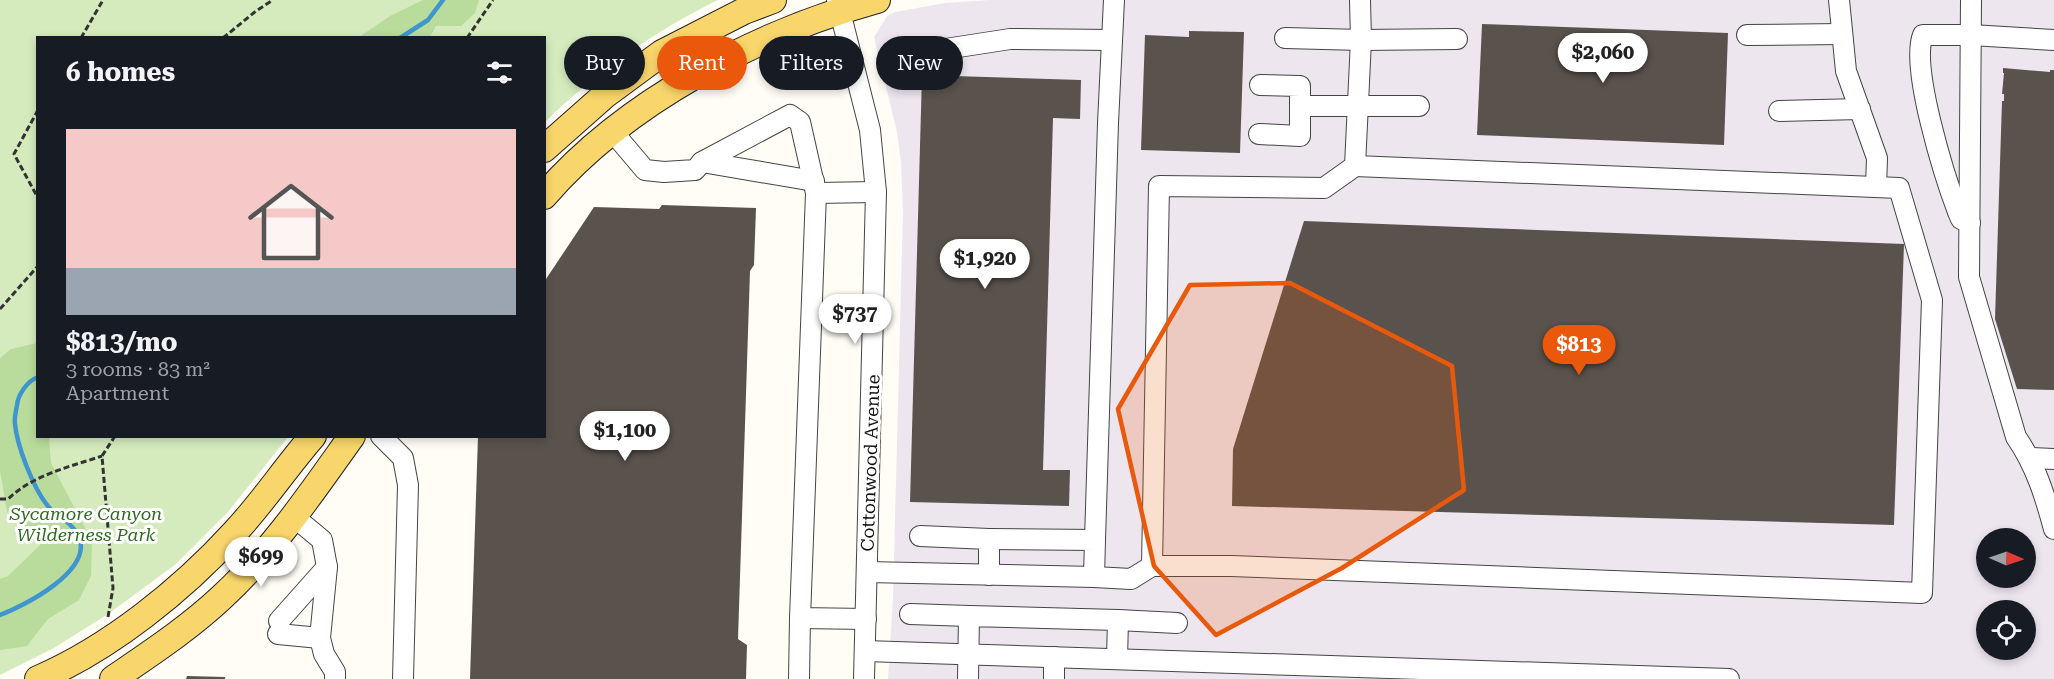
<!DOCTYPE html>
<html lang="en">
<head>
<meta charset="utf-8">
<style>
	body { margin:0; font-family:"Roboto Serif",serif; background:#20242c; color:#f1f3f6; height:100vh; display:flex; flex-direction:column; font-size:22px; white-space:nowrap }
	* { box-sizing:border-box; margin:0 }
	p { font-size:20px; color:#9ea1a6 }
	.icon { flex:none; width:33px; height:33px; fill:none; stroke:currentColor; stroke-width:2; stroke-linecap:round; stroke-linejoin:round }
	.map { position:relative; flex:1; overflow:hidden }
	.drawer { position:absolute; left:36px; top:36px; width:510px; height:402px; display:flex; flex-direction:column; background:#171b24; border-radius:0px; box-shadow:0 3px 9px #0003 }
	.drawer>* { flex:none }
	.hud { position:absolute; left:564px; top:36px; width:570px; height:54px; display:flex; gap:12px }
	.needle { width:39px; rotate:92deg }
	.buttons { position:absolute; left:1976px; top:528px; display:grid; gap:12px }
	.buttons a { display:grid; place-items:center; width:60px; height:60px; border-radius:50%; background:#171b24; box-shadow:0 3px 9px #0003; font-size:30px }
	.price { position:absolute; translate:-50% -51px; padding:0 14px; border-radius:21px; background:#fff; color:#222; font-size:20px; line-height:39px; filter:drop-shadow(0 2px 3px #0008) }
	.price::after { content:''; position:absolute; left:50%; top:36px; width:18px; height:14px; margin-left:-9px; background:inherit; clip-path:polygon(0 0,100% 0,50% 100%) }
	.price.on { background:#ea580c; color:#fff }
	ul { padding:0; list-style:none }
	li { display:grid; align-content:center; gap:12px; height:318px; padding:0 30px }
	li span { display:grid; place-items:center; height:186px; border-radius:0px; color:#555 }
	li>.icon { margin-inline-start:auto }
	span .icon { width:108px; height:108px; fill:#fffc; stroke-width:1 }
	li b { font-size:26px }
	h2 { display:flex; justify-content:space-between; align-items:center; height:72px; padding:0 30px; font-size:26px }
	.pill { padding:0 21px; border-radius:27px; background:#171b24; box-shadow:0 3px 9px #0003; font-size:21px; line-height:54px }
	.pill.on { background:#ea580c; color:#fff }
	.map>svg:first-child { display:block }
</style>
</head>
<body>
<div class="map">
<svg width="2054" height="679" viewBox="0 0 2054 679">
	<rect width="100%" height="100%" fill="#fffdf5"/>
	<!-- industrial -->
	<path fill="#eee6ef" fill-rule="evenodd" d="M989 0H2054V679H888L893 598 903 211 901 162 897 132 874 37 887 16 895 12 945 3ZM1986 538H2025V578H1986ZM1986 610H2025V650H1986Z"/>
	<!-- green -->
	<path fill="#d5ebbd" d="M0 0H718C653 32 596 72 545 122L544 38H38V436L288 437 227 513 176 564 108 614 54 648 0 675Z"/>
	<!-- forest -->
	<g fill="#b9dc9c">
		<polygon points="423,0 479,0 475,13 461,26 436,26 430,37 359,37 390,16"/>
		<polygon points="37,343 38,436 49,437 51,463 92,541 91,576 79,600 48,619 27,646 0,650 0,579 8,576 43,542 26,538 7,512 0,470 0,358 11,349"/>
	</g>
	<g fill="none" stroke-linecap="round" stroke-linejoin="round">
		<!-- stream -->
		<g stroke="#3f96cf" stroke-width="4.5">
			<polyline points="400,38 428,20 443,0"/>
			<path d="M0 615C24 606 93 571 79 537 72 521 56 517 47 505 33 487 17 446 15 424 14 418 16 411 17 405 18 395 27 381 38 377"/>
		</g>
	</g>
	<!-- building -->
	<g fill="#5a524d">
		<polygon points="1482,24 1728,33 1724,145 1477,135"/>
		<polygon points="1189,31 1244,32 1240,153 1141,150 1145,35 1189,37"/>
		<polygon points="2003,68 2050,72 2050,70 2054,70 2054,390 2017,389 1995,319 2002,101 2004,101 2004,94 2002,94 2004,73 2003,73"/>
		<polygon points="922,75 1081,80 1080,119 1053,118 1043,470 1070,470 1069,506 910,502"/>
		<polygon points="662,205 756,208 754,265 750,271 738,639 747,645 746,679 470,679 478,436 544,436 544,282 594,207 659,209"/>
		<polygon points="1304,221 1904,244 1894,525 1232,506 1233,449"/>
		<polygon points="187,676 225,677 225,679 186,679"/>
	</g>
	<g fill="none" stroke-linecap="round" stroke-linejoin="round">
		<defs>
			<g id="minor">
				<polyline points="837,0 870,130 876,192 864,679"/>
				<polyline points="1839,0 1846,71 1877,158 1876,187"/>
				<path d="M1971 0 1969 277 2016 437C2036 466 2045 496 2054 529"/>
				<polyline points="1747,35 1842,34"/>
				<polyline points="1285,38 1361,40 1457,39"/>
				<polyline points="939,50 1010,39 1112,40"/>
				<polyline points="1260,85 1300,86 1300,106"/>
				<polyline points="1779,111 1860,109"/>
				<polyline points="612,131 645,170 664,172 695,170 702,162 790,115 800,122 816,193 800,618 866,619"/>
				<polyline points="1259,134 1300,136 1300,106 1419,106"/>
				<polyline points="702,162 814,181"/>
				<polyline points="816,193 876,192"/>
				<path d="M1970 223 1961 219 1958 212C1945 178 1910 67 1923 35H1971L2054 40"/>
				<polyline points="381,436 403,458 408,485 403,679"/>
				<polyline points="2030,458 2054,459"/>
				<polyline points="293,516 322,540 327,567 320,638 324,654 335,672 335,679"/>
				<polyline points="920,536 989,539 989,575"/>
				<polyline points="1095,540 1108,123 1114,0"/>
				<polyline points="1152,566 1231,566 1922,593 1932,300 1899,188 1355,166"/>
				<polyline points="867,572 1094,577 1095,540 989,539"/>
				<polyline points="1094,577 1131,579 1152,566 1159,186 1324,188 1355,166 1361,40 1360,0"/>
				<polyline points="910,614 969,616"/>
				<polyline points="1118,620 1177,623"/>
				<polyline points="279,621 327,567"/>
				<polyline points="278,634 320,638"/>
				<polyline points="865,651 1729,679"/>
				<polyline points="799,679 800,618"/>
				<polyline points="968,679 969,616 1118,620 1117,659"/>
				<polyline points="1054,679 1054,657"/>
			</g>
			<g id="major">
				<polyline points="544,149 605,95 662,53 744,11 773,0"/>
				<path d="M544 196C626 101 757 33 877 0"/>
				<path d="M38 679C110 648 182 590 235 532 263 502 286 467 313 436"/>
				<path d="M113 679C151 653 189 628 222 597 273 550 312 492 352 436"/>
			</g>
		</defs>
		<!-- minor casing -->
		<use href="#minor" stroke="#444" stroke-width="22"/>
		<!-- major casing -->
		<use href="#major" stroke="#222" stroke-width="28"/>
		<!-- path -->
		<g stroke="#333" stroke-width="3" stroke-dasharray="6 3" stroke-linecap="butt">
			<polyline points="81,38 103,0"/>
			<polyline points="223,38 256,11 273,0"/>
			<polyline points="467,38 493,0"/>
			<polyline points="38,110 14,154 38,198"/>
			<polyline points="0,309 38,266"/>
			<path d="M0 499H8C33 475 69 467 102 456"/>
			<polyline points="108,617 113,588 102,456 115,436"/>
		</g>
		<!-- minor -->
		<use href="#minor" stroke="#fff" stroke-width="20"/>
		<!-- major -->
		<use href="#major" stroke="#f9d66b" stroke-width="26"/>
	</g>
	<!-- marked area -->
	<path fill="#e8590c" fill-opacity="0.2" stroke="#e8590c" stroke-width="4.5" stroke-linejoin="round" d="M1290 283 1452 366 1464 490 1342 568 1216 635 1154 566 1118 409 1190 285Z"/>
	<g text-anchor="middle" dominant-baseline="central" stroke-width="6" stroke-linejoin="round" paint-order="stroke">
		<!-- street labels -->
		<g font-size="18" fill="#111" stroke="#fff">
			<text transform="translate(870 463) rotate(-88)">Cottonwood Avenue</text>
		</g>
		<!-- park labels -->
		<g font-size="18" font-style="italic" fill="#2f6b1f" stroke="#fff">
			<text x="86" y="513">Sycamore Canyon<tspan x="86" dy="21">Wilderness Park</tspan></text>
		</g>
	</g>
</svg>
<div class="buttons">
<a><svg class="needle" viewBox="-14 -14 28 28"><path d="M0-13l5 13h-10z" fill="#e53935"/><path d="M0 13l5-13h-10z" fill="#9ea1a6"/></svg></a>
<a><svg class="icon" aria-label="locate" viewBox="0 0 24 24"><circle cx="12" cy="12" r="6"/><path d="M12 2v4M12 18v4M2 12h4M18 12h4"/></svg></a>
</div>
<b class="price" style="left:1603px;top:84px">$2,060</b>
<b class="price" style="left:985px;top:290px">$1,920</b>
<b class="price" style="left:855px;top:345px">$737</b>
<b class="price on" style="left:1579px;top:376px">$813</b>
<b class="price" style="left:625px;top:462px">$1,100</b>
<b class="price" style="left:261px;top:588px">$699</b>
<div class="hud">
<a class="pill">Buy</a>
<a class="pill on">Rent</a>
<a class="pill">Filters</a>
<a class="pill">New</a>
</div>
<section class="drawer">
<h2>6 homes<svg class="icon" aria-label="filters" viewBox="0 0 24 24"><path d="M4 7h16M4 17h16"/><circle cx="9" cy="7" r="2"/><circle cx="15" cy="17" r="2"/></svg></h2>
<ul>
<li><span style="background:linear-gradient(#f6c9c9 75%,#9aa5b1 0)"><svg class="icon" aria-label="home" viewBox="0 0 24 24"><path d="M3 11l9-7 9 7M6 9v11h12V9"/></svg></span><div><b>$813/mo</b><p>3 rooms · 83 m²</p><p>Apartment</p></div></li>
</ul>
</section>
</div>
</body>
</html>
